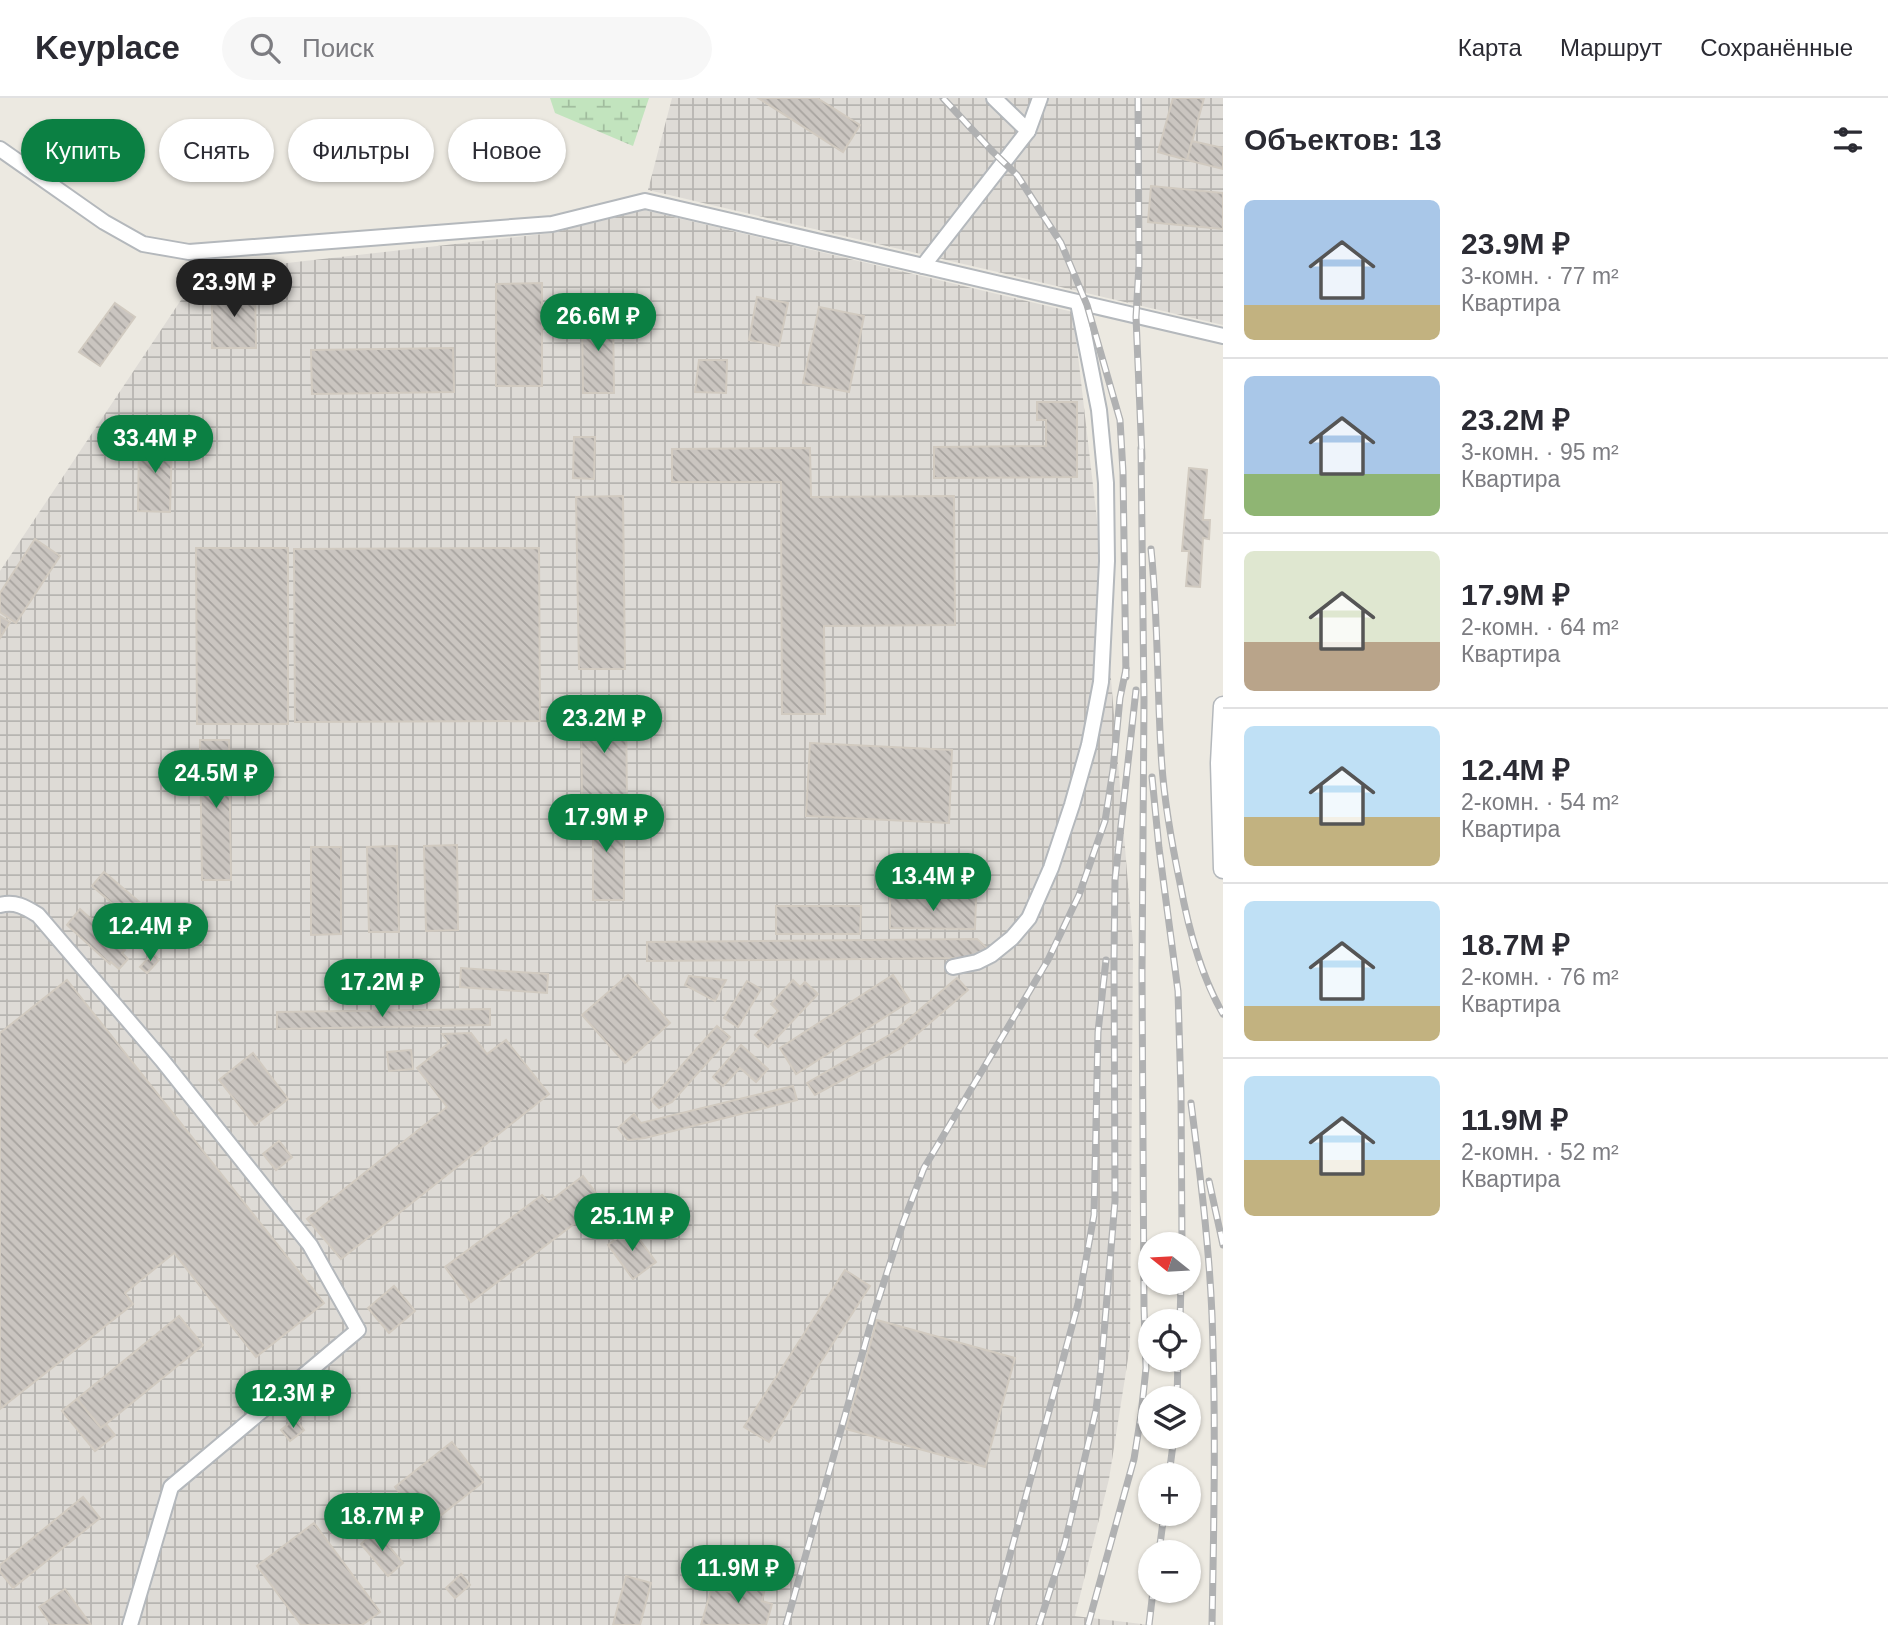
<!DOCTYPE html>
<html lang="ru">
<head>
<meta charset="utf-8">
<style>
	body { margin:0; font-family:Helvetica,sans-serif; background:#f7f7f7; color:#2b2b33; height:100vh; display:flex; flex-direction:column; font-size:26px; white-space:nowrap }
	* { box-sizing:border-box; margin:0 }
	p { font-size:23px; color:#7c7c81 }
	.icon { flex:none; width:38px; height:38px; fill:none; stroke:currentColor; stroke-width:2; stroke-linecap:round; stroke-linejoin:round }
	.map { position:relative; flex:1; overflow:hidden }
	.details { display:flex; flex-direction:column; background:#fff; width:665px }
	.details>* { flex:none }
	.banner { position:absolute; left:21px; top:21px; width:665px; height:63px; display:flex; gap:14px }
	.needle { width:46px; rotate:288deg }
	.tools { position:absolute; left:1138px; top:1134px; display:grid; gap:14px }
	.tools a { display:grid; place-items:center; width:63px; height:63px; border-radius:50%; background:#fff; box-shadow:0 2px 5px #0004; font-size:35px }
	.price { position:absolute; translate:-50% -60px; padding:0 16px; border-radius:24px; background:#0b8043; color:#fff; font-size:23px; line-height:46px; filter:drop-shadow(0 2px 4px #0008) }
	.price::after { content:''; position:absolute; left:50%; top:42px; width:21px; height:16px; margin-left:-10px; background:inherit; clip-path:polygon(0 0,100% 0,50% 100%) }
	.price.on { background:#222; color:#fff }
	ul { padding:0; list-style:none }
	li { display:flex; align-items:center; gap:21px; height:175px; padding:0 21px }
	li+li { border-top:2px solid #e1e1e2 }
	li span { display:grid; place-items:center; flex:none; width:196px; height:140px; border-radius:10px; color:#555 }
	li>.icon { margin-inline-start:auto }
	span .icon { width:84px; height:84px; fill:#fffc; stroke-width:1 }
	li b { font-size:30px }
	h2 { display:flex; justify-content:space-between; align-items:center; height:84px; padding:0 21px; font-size:30px }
	.tag { padding:0 24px; border-radius:32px; background:#fff; box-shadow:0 2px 5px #0004; font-size:24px; line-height:63px }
	.tag.on { background:#0b8043; color:#fff }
	header { display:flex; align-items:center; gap:42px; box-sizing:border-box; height:98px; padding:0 35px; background:#fff; border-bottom:2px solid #e1e1e2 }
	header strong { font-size:33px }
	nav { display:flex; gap:38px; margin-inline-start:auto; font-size:24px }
	.search { width:490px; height:63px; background:#f7f7f7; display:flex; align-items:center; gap:18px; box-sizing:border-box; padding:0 24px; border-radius:38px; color:#7c7c81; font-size:26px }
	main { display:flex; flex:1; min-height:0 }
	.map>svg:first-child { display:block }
</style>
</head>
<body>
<header>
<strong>Keyplace</strong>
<div class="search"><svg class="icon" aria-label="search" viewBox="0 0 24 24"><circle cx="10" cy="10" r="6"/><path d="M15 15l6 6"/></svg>Поиск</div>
<nav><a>Карта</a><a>Маршрут</a><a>Сохранённые</a></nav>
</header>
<main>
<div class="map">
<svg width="1223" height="1527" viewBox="0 0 1223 1527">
	<defs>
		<pattern id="industrial-grid" width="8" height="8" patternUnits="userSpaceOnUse" patternTransform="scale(1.75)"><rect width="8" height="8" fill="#dedbd6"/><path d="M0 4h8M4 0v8" fill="none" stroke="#b7b5b1"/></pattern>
		<pattern id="wetland-marsh" width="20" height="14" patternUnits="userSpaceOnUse" patternTransform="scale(1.75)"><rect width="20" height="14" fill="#c2e4be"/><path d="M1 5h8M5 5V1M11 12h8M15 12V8" fill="none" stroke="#a1bc9e"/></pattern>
		<pattern id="building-back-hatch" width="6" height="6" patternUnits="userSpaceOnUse" patternTransform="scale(1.75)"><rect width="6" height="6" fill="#cac5c0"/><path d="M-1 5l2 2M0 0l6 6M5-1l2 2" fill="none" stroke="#a7a39f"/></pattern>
	</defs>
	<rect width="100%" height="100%" fill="#ece9e1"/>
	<!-- industrial -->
	<g fill="url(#industrial-grid)">
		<polygon points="672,0 1223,0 1223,227 648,92"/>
		<polygon points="644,112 1073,214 1100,448 1133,846 1130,1248 1109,1381 1075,1518 1150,1527 0,1527 0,473 199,175 552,135"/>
	</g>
	<!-- wetland -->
	<polygon fill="url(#wetland-marsh)" points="550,0 649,0 633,48 555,15"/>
	<!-- building -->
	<g fill="url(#building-back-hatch)" stroke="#d1cac0" stroke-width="2">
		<polygon points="758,0 817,0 860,27 843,54"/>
		<polygon points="1173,0 1204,0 1187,62 1158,54"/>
		<polygon points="1192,43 1223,50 1223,71 1187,62"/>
		<polygon points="1151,88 1223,95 1223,131 1148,124"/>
		<polygon points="542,185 542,288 496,288 496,186"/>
		<polygon points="212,191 255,191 256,250 212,250"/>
		<polygon points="757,199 788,205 779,248 749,242"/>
		<polygon points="115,205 135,219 100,268 79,254"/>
		<polygon points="819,209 864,218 849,294 803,285"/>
		<polygon points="613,214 614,295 583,295 582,215"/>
		<polygon points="453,250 454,294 312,296 311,252"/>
		<polygon points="699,262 727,262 726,295 695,294"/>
		<polygon points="1037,304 1077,304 1077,379 934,380 934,349 1046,348 1046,322 1037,322"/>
		<polygon points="574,339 595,339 594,381 573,380"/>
		<polygon points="139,341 172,342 170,414 138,413"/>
		<polygon points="810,350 811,399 954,398 955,527 824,528 825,616 782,616 781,384 672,384 672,351"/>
		<polygon points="1189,370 1207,372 1203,422 1210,422 1209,441 1203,440 1200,489 1186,488 1189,453 1182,453"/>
		<polygon points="623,398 625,571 579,571 576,399"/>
		<polygon points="35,441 60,458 16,525 0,514 0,495"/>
		<polygon points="196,450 288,450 288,626 197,626"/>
		<polygon points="539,450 540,623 295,624 294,451"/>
		<polygon points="0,518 10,524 0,540"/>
		<polygon points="581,601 626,601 627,713 582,714"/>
		<polygon points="200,642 229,642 231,782 202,782"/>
		<polygon points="810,645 952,652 949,725 806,718"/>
		<polygon points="580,717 624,717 624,802 593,802 593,741 580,740"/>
		<polygon points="457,747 458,832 426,833 424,748"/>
		<polygon points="397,748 399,834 369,834 367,749"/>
		<polygon points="311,749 341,749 341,836 311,837"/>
		<polygon points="104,774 169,829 156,843 92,788"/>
		<polygon points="890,799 976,800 975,831 890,830"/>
		<polygon points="776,808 861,808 860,836 776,836"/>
		<polygon points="80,811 125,852 122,855 128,861 119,871 111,864 110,866 67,827"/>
		<polygon points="977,841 988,851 962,860 647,863 647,844"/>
		<polygon points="153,855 159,862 147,875 140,869"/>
		<polygon points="461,870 548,876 547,895 460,889"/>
		<polygon points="628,877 670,925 625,965 582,917"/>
		<polygon points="893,877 910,903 796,976 780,950"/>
		<polygon points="689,878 726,882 715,903 685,887"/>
		<polygon points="957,880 968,892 901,950 815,997 807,985 891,936"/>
		<polygon points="67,882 324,1205 256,1259 174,1155 125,1195 133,1206 0,1311 0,935"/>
		<polygon points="793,882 800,889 805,884 818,896 768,949 755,937 778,913 771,906"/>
		<polygon points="747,883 761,891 738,929 724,920"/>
		<polygon points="490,911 490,927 277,931 277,914"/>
		<polygon points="717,928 730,939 672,1004 659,1010 651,1002"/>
		<polygon points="471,935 487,956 506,942 549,996 341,1161 307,1121 447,1009 417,970 449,945 442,936"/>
		<polygon points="741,947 768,971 756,984 740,970 723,988 713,979"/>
		<polygon points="411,952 413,971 389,973 387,954"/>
		<polygon points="253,955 288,1001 255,1027 219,982"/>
		<polygon points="793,988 797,1002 645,1040 628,1042 618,1030 634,1016 641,1025"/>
		<polygon points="279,1043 292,1059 276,1072 263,1056"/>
		<polygon points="583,1078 603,1104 471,1204 445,1169 542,1097 549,1104"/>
		<polygon points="631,1130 656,1164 633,1181 608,1147"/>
		<polygon points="845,1172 870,1188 769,1344 744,1329"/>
		<polygon points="394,1188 415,1213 389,1235 368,1210"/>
		<polygon points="179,1218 203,1247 101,1330 77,1301"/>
		<polygon points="877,1222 1015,1260 985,1369 846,1331"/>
		<polygon points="77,1301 101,1330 106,1326 115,1337 95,1353 62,1313"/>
		<polygon points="295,1321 304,1332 290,1343 281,1332"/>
		<polygon points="452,1344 483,1384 426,1429 395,1389"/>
		<polygon points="83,1399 100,1420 13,1490 0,1474 0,1467"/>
		<polygon points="398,1400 415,1419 393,1439 376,1420"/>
		<polygon points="314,1425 380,1514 362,1527 301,1527 257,1468"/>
		<polygon points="376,1433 403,1465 388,1478 361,1446"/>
		<polygon points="461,1476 470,1487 455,1500 446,1490"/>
		<polygon points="626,1478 651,1485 640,1527 613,1527"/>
		<polygon points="738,1478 766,1486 762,1503 772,1506 766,1527 701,1527 712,1489 733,1495"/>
		<polygon points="65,1491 91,1527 51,1527 39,1509"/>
	</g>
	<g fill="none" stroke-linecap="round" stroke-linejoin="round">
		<defs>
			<g id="minor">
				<polyline points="1028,33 1040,0"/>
				<polyline points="0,51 104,124 143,146 189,154 552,126 645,103 1223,238"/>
				<polyline points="923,168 1028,33 994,0"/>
				<path d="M0 807C15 803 25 809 38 817L162 962 310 1147 358 1232 171 1389 130 1527"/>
				<polyline points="953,869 977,864 991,857 1012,840 1029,820 1051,770 1072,707 1089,647 1101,584 1107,463 1106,385 1099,312 1078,205"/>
			</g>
			<polyline id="tertiary" points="1223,608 1220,665 1223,771"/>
		</defs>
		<!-- minor casing -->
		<use href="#minor" stroke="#b4b8bc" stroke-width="18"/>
		<!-- tertiary casing -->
		<use href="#tertiary" stroke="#b4b8bc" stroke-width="21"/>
		<!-- minor -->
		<use href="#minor" stroke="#fff" stroke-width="14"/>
		<!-- tertiary -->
		<use href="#tertiary" stroke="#fff" stroke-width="18"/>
		<defs>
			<g id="rail">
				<polyline points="943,0 993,54 1017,77 1061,145 1087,207 1120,322 1123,374 1126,579"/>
				<polyline points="1138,0 1139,167 1136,219 1142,360"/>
				<path d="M1151 451C1158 518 1157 586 1161 653 1163 697 1171 742 1180 785 1188 829 1200 876 1223 916"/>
				<polyline points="1152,679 1159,750 1178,893 1181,996 1182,1146"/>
				<path d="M1191 1005C1200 1075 1209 1146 1212 1217 1216 1320 1214 1424 1212 1527"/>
				<polyline points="1209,1083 1223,1147"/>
				<polyline points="1180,1223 1181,1185"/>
				<polyline points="1177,1300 1178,1262"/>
				<polyline points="1169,1377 1174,1339"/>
				<polyline points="1159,1454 1164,1416"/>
				<polyline points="786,1527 873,1218 903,1125 924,1070 1048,862 1079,797 1105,723 1113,672 1120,600 1126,571"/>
				<polyline points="991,1527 1078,1206 1094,1117 1098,934 1106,862"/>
				<polyline points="1039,1527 1065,1445 1096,1312 1101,1271 1115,1103 1114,861 1115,782 1136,592"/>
				<polyline points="1088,1527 1134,1361 1141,1317 1146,1270 1144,1211 1142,875 1144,602 1141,350"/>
				<polyline points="1149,1527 1153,1493"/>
			</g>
		</defs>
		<!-- rail casing -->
		<use href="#rail" stroke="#b0b1b2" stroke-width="7"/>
		<!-- rail -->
		<use href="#rail" stroke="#fff" stroke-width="4.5" stroke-dasharray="13" stroke-linecap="butt"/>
	</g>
</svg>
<div class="tools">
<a><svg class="needle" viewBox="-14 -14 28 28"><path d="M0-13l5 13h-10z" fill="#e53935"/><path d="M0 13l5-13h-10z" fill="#7c7c81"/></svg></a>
<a><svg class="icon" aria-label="locate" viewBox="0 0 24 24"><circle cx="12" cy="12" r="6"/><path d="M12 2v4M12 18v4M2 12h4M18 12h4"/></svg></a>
<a><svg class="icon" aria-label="layers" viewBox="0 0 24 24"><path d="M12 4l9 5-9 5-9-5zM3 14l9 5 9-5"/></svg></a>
<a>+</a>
<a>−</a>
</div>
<b class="price on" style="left:234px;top:221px">23.9M ₽</b>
<b class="price" style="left:598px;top:255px">26.6M ₽</b>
<b class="price" style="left:155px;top:377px">33.4M ₽</b>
<b class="price" style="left:604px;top:657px">23.2M ₽</b>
<b class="price" style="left:216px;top:712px">24.5M ₽</b>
<b class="price" style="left:606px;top:756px">17.9M ₽</b>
<b class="price" style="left:933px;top:815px">13.4M ₽</b>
<b class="price" style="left:150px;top:865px">12.4M ₽</b>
<b class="price" style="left:382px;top:921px">17.2M ₽</b>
<b class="price" style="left:632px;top:1155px">25.1M ₽</b>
<b class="price" style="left:293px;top:1332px">12.3M ₽</b>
<b class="price" style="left:382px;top:1455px">18.7M ₽</b>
<b class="price" style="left:738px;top:1507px">11.9M ₽</b>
<div class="banner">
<a class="tag on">Купить</a>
<a class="tag">Снять</a>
<a class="tag">Фильтры</a>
<a class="tag">Новое</a>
</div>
</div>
<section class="details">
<h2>Объектов: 13<svg class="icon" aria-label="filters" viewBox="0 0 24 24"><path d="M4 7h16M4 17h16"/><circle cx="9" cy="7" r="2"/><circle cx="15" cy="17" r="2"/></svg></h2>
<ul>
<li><span style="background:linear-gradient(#a9c7e8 75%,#c2b280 0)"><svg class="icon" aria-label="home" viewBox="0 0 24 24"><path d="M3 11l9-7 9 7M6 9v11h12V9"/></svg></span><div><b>23.9M ₽</b><p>3-комн. · 77 m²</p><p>Квартира</p></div></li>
<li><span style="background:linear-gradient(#a9c7e8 70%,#8fb573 0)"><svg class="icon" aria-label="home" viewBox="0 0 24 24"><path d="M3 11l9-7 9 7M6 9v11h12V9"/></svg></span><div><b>23.2M ₽</b><p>3-комн. · 95 m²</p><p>Квартира</p></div></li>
<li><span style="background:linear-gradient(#dfe7d0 65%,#b9a48a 0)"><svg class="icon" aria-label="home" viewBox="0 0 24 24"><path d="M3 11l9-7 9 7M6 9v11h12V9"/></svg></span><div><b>17.9M ₽</b><p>2-комн. · 64 m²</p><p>Квартира</p></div></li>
<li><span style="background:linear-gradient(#bfe0f5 65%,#c2b280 0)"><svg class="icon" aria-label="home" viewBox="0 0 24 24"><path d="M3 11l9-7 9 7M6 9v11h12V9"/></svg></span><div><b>12.4M ₽</b><p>2-комн. · 54 m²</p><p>Квартира</p></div></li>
<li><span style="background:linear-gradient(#bfe0f5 75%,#c2b280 0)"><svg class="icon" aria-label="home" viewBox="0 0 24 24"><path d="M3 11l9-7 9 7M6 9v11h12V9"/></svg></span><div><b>18.7M ₽</b><p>2-комн. · 76 m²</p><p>Квартира</p></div></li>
<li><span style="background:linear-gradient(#bfe0f5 60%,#c2b280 0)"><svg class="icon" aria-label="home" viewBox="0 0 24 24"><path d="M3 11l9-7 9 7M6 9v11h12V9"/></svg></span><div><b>11.9M ₽</b><p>2-комн. · 52 m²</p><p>Квартира</p></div></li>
</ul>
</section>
</main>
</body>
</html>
